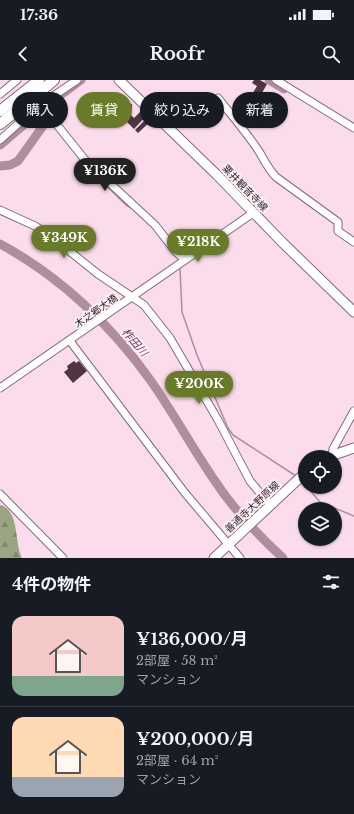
<!DOCTYPE html>
<html lang="ja">
<head>
<meta charset="utf-8">
<style>
	body { margin:0; font-family:"Libre Baskerville","Noto Sans JP",serif; background:#20242c; color:#f1f3f6; height:100vh; display:flex; flex-direction:column; font-size:15px; white-space:nowrap }
	* { box-sizing:border-box; margin:0 }
	p { font-size:13px; color:#9ea1a6 }
	.icon { flex:none; width:22px; height:22px; fill:none; stroke:currentColor; stroke-width:2; stroke-linecap:round; stroke-linejoin:round }
	.map { position:relative; height:478px; overflow:hidden }
	.details { display:flex; flex-direction:column; background:#171b24; flex:1 }
	.details>* { flex:none }
	.banner { position:absolute; left:12px; top:12px; width:330px; height:36px; display:flex; gap:8px }
	.fabs { position:absolute; left:298px; top:370px; display:grid; gap:8px }
	.fabs a { display:grid; place-items:center; width:44px; height:44px; border-radius:50%; background:#171b24; box-shadow:0 1px 3px #0004; font-size:20px }
	.price { position:absolute; translate:-50% -34px; padding:0 9px; border-radius:14px; background:#697a29; color:#fff; font-size:13px; line-height:26px; filter:drop-shadow(0 1px 2px #0008) }
	.price::after { content:''; position:absolute; left:50%; top:24px; width:12px; height:9px; margin-left:-6px; background:inherit; clip-path:polygon(0 0,100% 0,50% 100%) }
	.price.selected { background:#222; color:#fff }
	ul { padding:0; list-style:none }
	li { display:flex; align-items:center; gap:12px; height:100px; padding:0 12px }
	li+li { border-top:1px solid #363941 }
	li span { display:grid; place-items:center; flex:none; width:112px; height:80px; border-radius:12px; color:#555 }
	li>.icon { margin-inline-start:auto }
	span .icon { width:48px; height:48px; fill:#fffc; stroke-width:1 }
	li b { font-size:17px }
	h2 { display:flex; justify-content:space-between; align-items:center; height:48px; padding:0 12px; font-size:17px }
	.chip { padding:0 14px; border-radius:18px; background:#171b24; box-shadow:0 1px 3px #0004; font-size:14px; line-height:36px }
	.chip.selected { background:#697a29; color:#fff }
	.status { display:flex; justify-content:space-between; align-items:center; height:28px; padding:0 20px; background:#171b24; direction:ltr }
	.status svg { height:11px; fill:currentColor }
	header { display:flex; justify-content:space-between; align-items:center; height:52px; padding:0 12px; background:#171b24; font-size:18px; font-weight:700 }
	.map>svg:first-child { display:block }
</style>
</head>
<body>
<div class="status"><b>17:36</b><svg viewBox="0 0 49 12"><path d="M0 12V9h3v3zM5 12V6h3v6zM10 12V3h3v9zM15 12V0h3v12zM26 1h20v11H26zM47 4h2v5h-2z"/></svg></div>
<header><svg class="icon" aria-label="back" viewBox="0 0 24 24"><path d="M15 5l-7 7 7 7"/></svg>Roofr<svg class="icon" aria-label="search" viewBox="0 0 24 24"><circle cx="10" cy="10" r="6"/><path d="M15 15l6 6"/></svg></header>
<div class="map">
<svg width="354" height="478" viewBox="0 0 354 478">
	<defs>
		<pattern id="forest-firs" width="22" height="20" patternUnits="userSpaceOnUse"><rect width="22" height="20" fill="#9ba584"/><path d="M5 1l3.5 6h-7zM16 11l3.5 6h-7z" fill="#7f866c"/></pattern>
	</defs>
	<rect width="100%" height="100%" fill="#fbdcec"/>
	<!-- forest -->
	<path fill="url(#forest-firs)" d="M0 425C20 430 14 463 22 478H0Z"/>
	<g fill="none" stroke-linecap="round" stroke-linejoin="round">
		<!-- stream -->
		<g stroke="#ae8d9f" stroke-width="1.5">
			<polyline points="50,41 80,79"/>
			<polyline points="86,86 126,125 133,129"/>
			<polyline points="180,189 182,232 197,275 228,348 233,355 296,396"/>
			<polyline points="307,407 320,422 354,436"/>
		</g>
		<!-- river -->
		<g stroke="#ae8d9f" stroke-width="9">
			<polyline points="269,0 284,9"/>
			<polyline points="43,28 81,0"/>
			<polyline points="0,65 40,31"/>
			<polyline points="0,86 10,85 18,81 48,39"/>
			<path d="M0 164C60 196 112 246 151 301 174 334 193 369 215 401 234 430 258 455 283 478"/>
		</g>
	</g>
	<!-- building -->
	<g fill="#4d3542">
		<polygon points="254,0 260,0 267,4 258,20 251,16 257,6 252,3"/>
		<polygon points="125,24 132,24 132,28 126,30 134,38 141,31 146,36 134,49 121,36"/>
		<polygon points="148,37 151,41 138,53 135,50"/>
		<polygon points="74,281 76,283 79,281 87,291 73,303 64,292 68,289 67,286"/>
	</g>
	<g fill="none" stroke-linecap="round" stroke-linejoin="round">
		<defs>
			<g id="minor">
				<polyline points="276,0 354,48"/>
				<polyline points="0,14 17,0"/>
				<path d="M218 18C232 36 248 54 260 73 265 82 269 90 276 97L338 142V151L354 162"/>
				<polyline points="37,27 49,35 86,81 155,145 176,172 185,180"/>
				<polyline points="0,60 37,27 77,0"/>
				<polyline points="0,130 35,146 52,157 98,194 144,225 170,258 218,340 250,401 270,425"/>
				<polyline points="70,261 185,413 240,478"/>
				<polyline points="0,308 253,133"/>
				<polyline points="332,375 333,369 354,331"/>
				<polyline points="0,414 63,478"/>
			</g>
			<g id="major">
				<polyline points="119,0 217,95 283,163 354,232"/>
				<polyline points="328,377 354,368"/>
				<polyline points="214,478 305,393"/>
			</g>
			<g id="highway">
				<polyline points="0,31 39,0"/>
				<polyline points="0,44 54,0"/>
			</g>
		</defs>
		<!-- minor casing -->
		<use href="#minor" stroke="#856a78" stroke-width="9"/>
		<!-- major casing -->
		<use href="#major" stroke="#856a78" stroke-width="11"/>
		<!-- highway casing -->
		<use href="#highway" stroke="#856a78" stroke-width="12"/>
		<!-- minor -->
		<use href="#minor" stroke="#fff" stroke-width="7"/>
		<!-- major -->
		<use href="#major" stroke="#fff" stroke-width="9"/>
		<!-- highway -->
		<use href="#highway" stroke="#fff" stroke-width="10"/>
	</g>
	<g text-anchor="middle" dominant-baseline="central" stroke-width="4" stroke-linejoin="round" paint-order="stroke">
		<!-- street labels -->
		<g font-size="10" fill="#31262c" stroke="#fceff6">
			<text transform="translate(245 108) rotate(46)">粟井観音寺線</text>
			<text transform="translate(96 231) rotate(-35)">木之郷大橋</text>
			<text transform="translate(252 427) rotate(-43)">善通寺大野原線</text>
		</g>
		<!-- water labels -->
		<g font-size="11" font-style="italic" fill="#703f5b" stroke="#fceff6">
			<text transform="translate(135 262) rotate(49)">柞田川</text>
		</g>
	</g>
</svg>
<div class="fabs">
<a><svg class="icon" aria-label="locate" viewBox="0 0 24 24"><circle cx="12" cy="12" r="6"/><path d="M12 2v4M12 18v4M2 12h4M18 12h4"/></svg></a>
<a><svg class="icon" aria-label="layers" viewBox="0 0 24 24"><path d="M12 4l9 5-9 5-9-5zM3 14l9 5 9-5"/></svg></a>
</div>
<b class="price selected" style="left:105px;top:112px">¥136K</b>
<b class="price" style="left:64px;top:179px">¥349K</b>
<b class="price" style="left:198px;top:183px">¥218K</b>
<b class="price" style="left:199px;top:325px">¥200K</b>
<div class="banner">
<a class="chip">購入</a>
<a class="chip selected">賃貸</a>
<a class="chip">絞り込み</a>
<a class="chip">新着</a>
</div>
</div>
<section class="details">
<h2>4件の物件<svg class="icon" aria-label="filters" viewBox="0 0 24 24"><path d="M4 7h16M4 17h16"/><circle cx="9" cy="7" r="2"/><circle cx="15" cy="17" r="2"/></svg></h2>
<ul>
<li><span style="background:linear-gradient(#f6c9c9 75%,#7fa58c 0)"><svg class="icon" aria-label="home" viewBox="0 0 24 24"><path d="M3 11l9-7 9 7M6 9v11h12V9"/></svg></span><div><b>¥136,000/月</b><p>2部屋 · 58 m²</p><p>マンション</p></div></li>
<li><span style="background:linear-gradient(#ffd9b3 75%,#9aa5b1 0)"><svg class="icon" aria-label="home" viewBox="0 0 24 24"><path d="M3 11l9-7 9 7M6 9v11h12V9"/></svg></span><div><b>¥200,000/月</b><p>2部屋 · 64 m²</p><p>マンション</p></div></li>
</ul>
</section>
</body>
</html>
